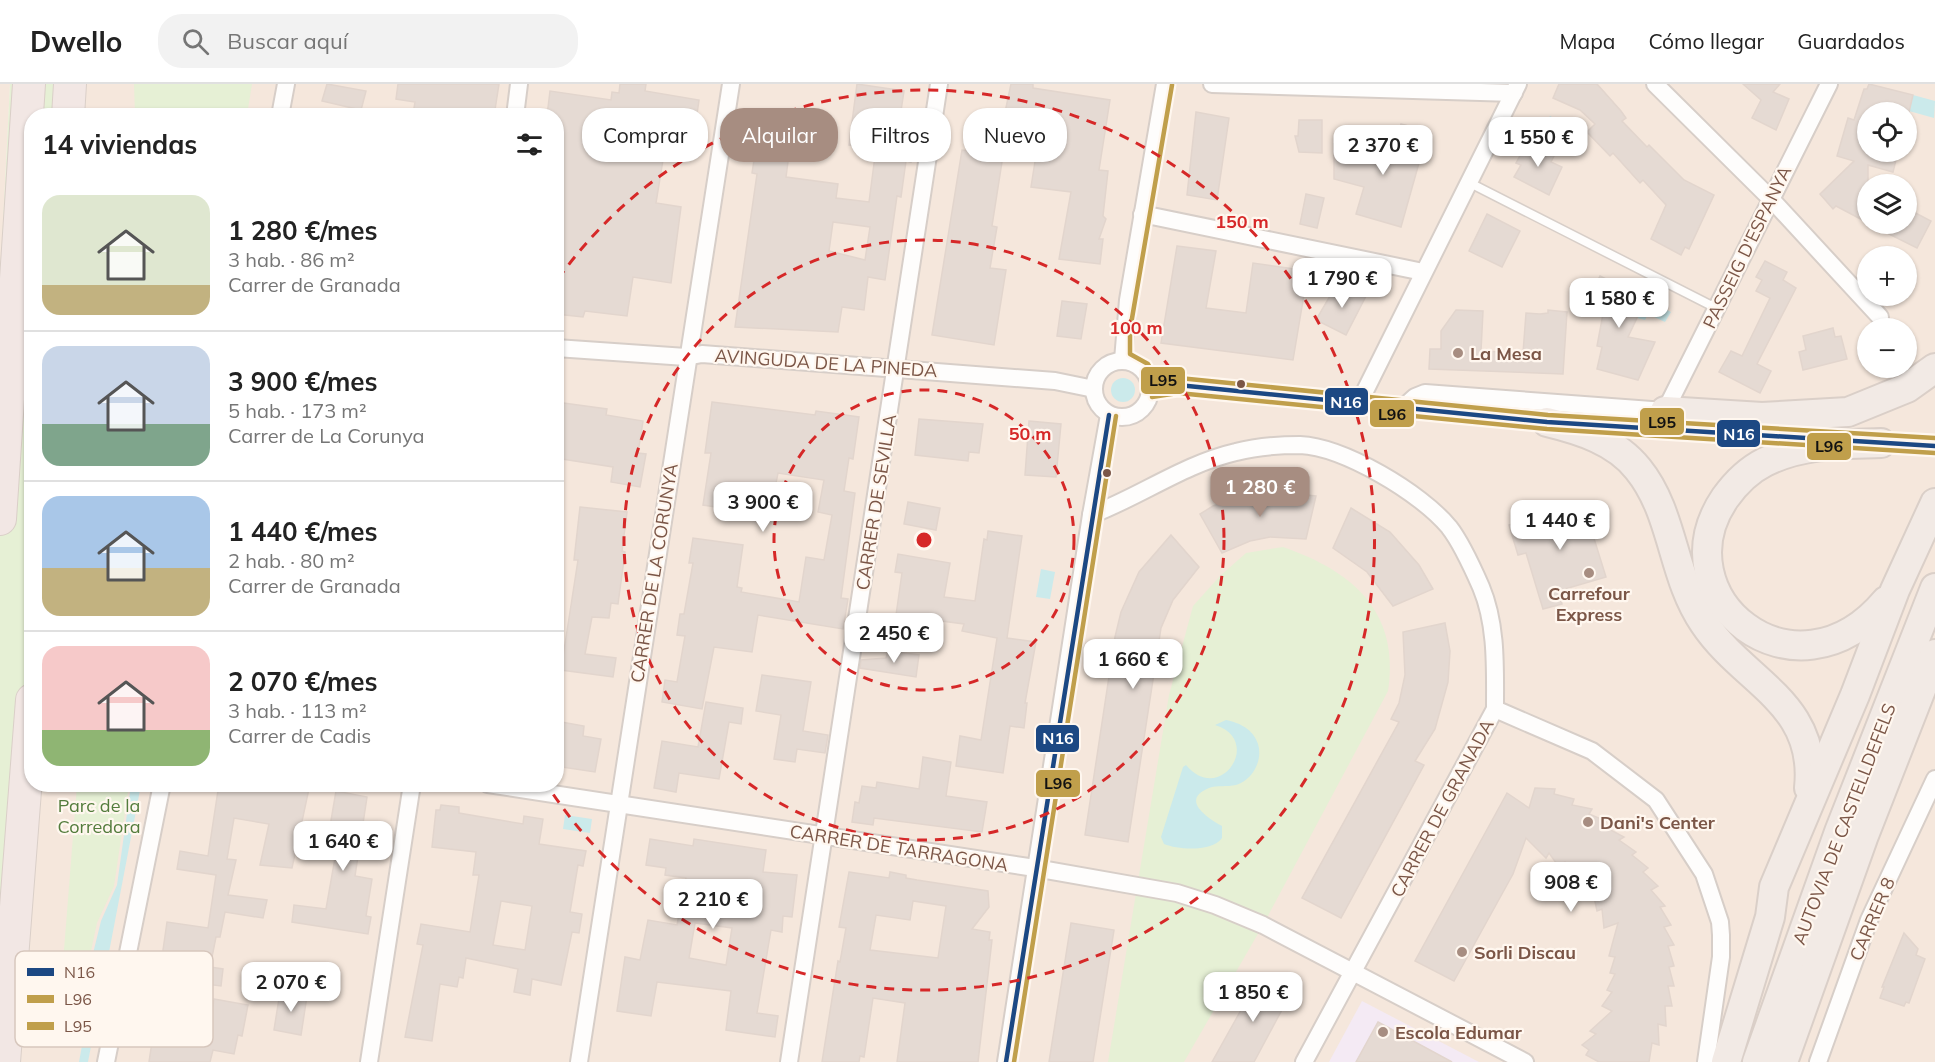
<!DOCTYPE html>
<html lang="es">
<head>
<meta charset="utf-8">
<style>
	body { margin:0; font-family:Mulish,sans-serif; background:#f2f2f2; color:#222; height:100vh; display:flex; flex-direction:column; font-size:22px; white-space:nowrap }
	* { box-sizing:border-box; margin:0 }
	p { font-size:20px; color:#767676 }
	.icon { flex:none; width:33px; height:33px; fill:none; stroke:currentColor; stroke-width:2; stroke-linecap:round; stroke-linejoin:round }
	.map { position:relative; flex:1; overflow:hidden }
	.details { position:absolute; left:24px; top:24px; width:540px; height:684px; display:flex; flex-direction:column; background:#fff; border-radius:24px; box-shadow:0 2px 4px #0004 }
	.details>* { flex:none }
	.hud { position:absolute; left:582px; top:24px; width:570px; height:54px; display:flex; gap:12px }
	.buttons { position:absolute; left:1857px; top:18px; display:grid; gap:12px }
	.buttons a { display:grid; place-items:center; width:60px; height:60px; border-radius:50%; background:#fff; box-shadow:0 2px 4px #0004; font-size:30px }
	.price { position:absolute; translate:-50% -51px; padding:0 14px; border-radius:12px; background:#fff; color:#222; font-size:20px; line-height:39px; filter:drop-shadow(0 2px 3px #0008) }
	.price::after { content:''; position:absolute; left:50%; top:36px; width:18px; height:14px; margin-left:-9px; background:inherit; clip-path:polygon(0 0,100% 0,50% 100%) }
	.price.selected { background:#a78d81; color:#fff }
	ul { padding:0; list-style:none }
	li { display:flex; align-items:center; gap:18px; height:150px; padding:0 18px }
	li+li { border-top:2px solid #e0e0e0 }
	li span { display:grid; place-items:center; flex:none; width:168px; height:120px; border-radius:18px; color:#555 }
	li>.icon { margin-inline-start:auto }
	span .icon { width:72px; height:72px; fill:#fffc; stroke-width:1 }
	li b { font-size:26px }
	h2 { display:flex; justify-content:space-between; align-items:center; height:72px; padding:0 18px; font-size:26px }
	.chip { padding:0 21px; border-radius:24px; background:#fff; box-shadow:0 2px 4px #0004; font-size:21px; line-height:54px }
	.chip.selected { background:#a78d81; color:#fff }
	header { display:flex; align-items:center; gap:36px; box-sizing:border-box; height:84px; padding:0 30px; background:#fff; border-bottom:2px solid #e0e0e0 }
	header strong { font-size:28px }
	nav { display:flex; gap:33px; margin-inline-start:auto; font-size:21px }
	.search { width:420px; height:54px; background:#f2f2f2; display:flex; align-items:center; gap:15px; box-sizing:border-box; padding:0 21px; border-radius:24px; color:#767676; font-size:22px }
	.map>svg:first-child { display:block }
</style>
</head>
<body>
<header>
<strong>Dwello</strong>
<div class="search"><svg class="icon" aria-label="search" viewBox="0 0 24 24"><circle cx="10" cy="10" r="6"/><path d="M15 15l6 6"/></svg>Buscar aquí</div>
<nav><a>Mapa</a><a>Cómo llegar</a><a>Guardados</a></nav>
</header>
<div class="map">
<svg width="1935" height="978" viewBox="0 0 1935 978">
	<rect width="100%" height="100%" fill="#f8f2ec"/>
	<!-- residential -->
	<g fill="#f5e7dc" fill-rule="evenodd">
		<polygon points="0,0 10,0 0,198"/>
		<path d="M84 0H1935V978H14L34 701 556 700V32L81 31ZM1868 28H1906V68H1868ZM1868 100H1906V140H1868ZM1868 172H1906V212H1868ZM1868 244H1906V284H1868Z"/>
	</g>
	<!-- education -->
	<polygon fill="#f4eaf4" points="1362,917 1479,978 1329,978"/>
	<!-- green -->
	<g fill="#e6f0d5">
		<polygon points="10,0 84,0 81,31 32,32 32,700 0,978 0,198"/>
		<polygon points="134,0 252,0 247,31 135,32"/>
		<path d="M1283 463C1352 487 1400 527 1388 607L1263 841 1184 978H1108L1169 611 1193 522 1220 492 1246 469Z"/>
		<polygon points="77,701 129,701 114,802 97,839 85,895 78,913 61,904"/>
	</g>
	<!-- water -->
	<g fill="#cbeaeb">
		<polygon points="1913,11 1935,17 1934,34 1909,27"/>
		<polygon points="1550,32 1562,39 1549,62 1536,55"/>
		<polygon points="1646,216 1671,228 1665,238 1648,230 1645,236 1637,234 1639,225 1641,225"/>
		<circle cx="1123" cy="306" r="12"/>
		<polygon points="1041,485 1055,488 1050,515 1036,513"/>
		<path d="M1226 636C1240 639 1253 645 1258 660 1263 676 1253 696 1236 701 1227 703 1217 701 1209 704 1179 716 1209 735 1222 742V754C1212 768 1179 766 1164 760L1161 753 1183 683 1186 681C1220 722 1264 656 1215 641Z"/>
		<polygon points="131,701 141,701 88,978 79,978 88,929 79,913 86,898 101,837 117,801"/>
		<polygon points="565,731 592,735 590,749 563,745"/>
	</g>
	<!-- building -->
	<g fill="#e5dad3" stroke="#e2d5cd" stroke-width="1.5" fill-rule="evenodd">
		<polygon points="327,0 366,7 361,26 322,17"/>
		<polygon points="398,0 499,0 494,32 413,30 415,18 396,15"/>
		<polygon points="620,0 646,0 645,7 699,16 696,37 670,33 656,119 681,123 671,199 633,193 627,232 585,227 583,233 556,230 556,32 547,32 550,7 611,16 612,8 619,9"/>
		<path d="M857 0 904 7 898 47 916 50 911 78 906 77 901 113 897 112 885 196 868 193 864 226 842 223 838 248 735 243 757 90 752 89 759 44 756 43 759 27 819 38 815 59 791 55 786 93 838 100 836 114 869 118 875 72 862 70 863 63 849 61ZM833 138 870 143 865 176 829 167Z"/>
		<polygon points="1011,0 1033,0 1033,4 1110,16 1099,86 1108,87 1103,132 1106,135 1099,155 1103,155 1100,180 1059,175 1071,108 1031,103 1039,52 1007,46 992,142 997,143 990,184 1006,186 994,261 932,251 962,66 978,68 979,58 988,59 984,43 1004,33"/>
		<polygon points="1559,0 1597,0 1621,27 1626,34 1622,37 1647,63 1649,61 1684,96 1714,111 1689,165 1685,163 1681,171 1651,155 1666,121 1643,96 1640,99 1613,69 1610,72 1587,48 1595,40 1580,26 1553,14"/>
		<polygon points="1743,0 1780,0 1773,8 1789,15 1776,46 1752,34 1761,16"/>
		<polygon points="1869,0 1913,11 1909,28 1868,28 1868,68 1898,68 1893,88 1868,81 1868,139 1836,122 1833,125 1820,110 1854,77 1837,72 1848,34 1854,36 1864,5 1867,5"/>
		<polygon points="1196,28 1229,34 1217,116 1187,111"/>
		<polygon points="1299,36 1322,36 1322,69 1299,68 1295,52 1298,52"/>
		<polygon points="1401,40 1428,47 1401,143 1356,130 1364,103 1334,95 1334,60 1391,75"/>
		<polygon points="1528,57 1555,70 1551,78 1562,83 1549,111 1514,93 1521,81 1516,79"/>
		<polygon points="1306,110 1324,114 1317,144 1300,140"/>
		<polygon points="1906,124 1931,137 1917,164 1869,140 1906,140"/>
		<polygon points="1487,130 1520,147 1502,183 1469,167"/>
		<polygon points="1177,162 1216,167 1206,224 1246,229 1253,179 1308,187 1293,276 1161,259"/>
		<polygon points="1765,177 1787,188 1783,196 1796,204 1757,280 1771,287 1760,309 1719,288 1731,267 1742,272 1770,214 1756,207 1762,196 1756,193"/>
		<polygon points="1600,192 1646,215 1628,253 1655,258 1638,296 1597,285 1602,263 1597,262 1603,230 1583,226"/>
		<polygon points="1342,199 1366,212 1346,251 1316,236 1334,205 1337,207"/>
		<polygon points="1062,217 1087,220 1081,255 1057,252"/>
		<polygon points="1456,226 1483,227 1481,267 1523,269 1526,229 1540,230 1548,229 1548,226 1567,228 1563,290 1429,285 1430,265 1441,265 1441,247"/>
		<polygon points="1833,244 1835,253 1841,252 1847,275 1803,286 1799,268 1806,266 1803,252"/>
		<polygon points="556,318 607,325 606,331 643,337 638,369 646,370 640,403 611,398 613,383 556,374"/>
		<polygon points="712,318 815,331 816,327 859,333 853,375 849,374 844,407 855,409 841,514 848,515 843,545 758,531 752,568 714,563 702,625 662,618 665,596 677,598 685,552 677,551 680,530 684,530 693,479 689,479 693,454 743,461 737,503 742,504 741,508 799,518 806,473 824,476 832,431 818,428 824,396 778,389 771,424 737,417 736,426 703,421 711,369 705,369"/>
		<polygon points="919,335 983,340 979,369 969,368 968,377 915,371"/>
		<polygon points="1029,337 1061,340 1056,393 1025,391"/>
		<polygon points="1295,407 1295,410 1316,412 1306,455 1270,453 1250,457 1222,469 1200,430 1213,422 1248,411"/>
		<polygon points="1587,417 1596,447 1592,448 1606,493 1558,507 1562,520 1543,525 1526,469 1518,471 1509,441"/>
		<polygon points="908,418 940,424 936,446 904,440"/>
		<polygon points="580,423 627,428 622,467 625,468 618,520 611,519 609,534 592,533 585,570 616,574 613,593 561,586 578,476 574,476"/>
		<polygon points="1351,424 1390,448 1419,481 1433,505 1393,522 1367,488 1333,464"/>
		<polygon points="988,447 1022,452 1007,554 1036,558 1025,619 1027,619 1024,644 1010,642 1003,689 956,682 960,652 981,656 997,554 962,547 964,540 896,531 902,489 895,488 898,470 950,479 944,513 975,517 984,455 987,456"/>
		<polygon points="1171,451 1199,483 1173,516 1161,544 1128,758 1085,751 1115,553 1121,528 1139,488"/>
		<polygon points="1445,539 1450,567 1448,598 1435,645 1415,677 1424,681 1341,834 1302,814 1399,638 1391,635 1399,619 1405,591 1403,548"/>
		<polygon points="888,567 919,571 916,593 860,584 861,576 886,574"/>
		<polygon points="762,591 811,598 803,647 828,651 825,669 797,665 795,678 774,675 781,631 756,627"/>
		<polygon points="706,618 743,624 741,640 729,638 719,695 679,689 676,708 654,704 662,657 698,663"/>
		<polygon points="556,637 584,642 583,652 601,655 595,688 556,682"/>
		<polygon points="923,673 951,678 946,712 987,718 982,748 874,734 873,741 852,738 855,718 859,719 862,702 876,704 877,698 919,705"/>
		<polygon points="219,700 310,700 292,784 260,781 269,740 234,734 227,775 236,776 228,811 267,816 263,834 225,828 220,853 216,853 210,883 223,885 221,902 159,894 167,838 208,844 216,791 177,785 180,767 208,772"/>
		<polygon points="1535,704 1555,705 1554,710 1574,715 1572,721 1592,725 1589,730 1606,737 1603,742 1624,753 1619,756 1636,768 1632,771 1648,784 1643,788 1658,802 1651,806 1665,822 1660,823 1671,841 1664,843 1674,861 1668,862 1674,882 1669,883 1674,902 1668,902 1672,922 1665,922 1666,942 1658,940 1659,961 1652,959 1649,978 1599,978 1586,971 1589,966 1582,961 1596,950 1590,947 1612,927 1602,922 1612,908 1607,906 1615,890 1610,889 1615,873 1609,872 1618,839 1604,844 1602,825 1597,827 1593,808 1588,810 1582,793 1577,799 1565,778 1559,783 1549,769 1546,774 1526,754 1513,790 1454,897 1415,877 1507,709 1529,724"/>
		<polygon points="336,707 367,713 355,792 372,795 366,832 371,833 368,850 292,838 294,821 326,825 335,774 325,772"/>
		<path d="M441 721 459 723V729L523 740 524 732 543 735 539 760 586 767 583 782 578 781 570 828 582 830 579 849 572 848 561 901 532 895 530 911 514 908 518 885 466 874 463 894 459 893 457 903 440 900 432 957 405 953 423 861 417 860 421 840 470 848 479 791H473L476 768 432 763 436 726H440ZM501 817 532 822 525 866 493 861Z"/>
		<path d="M650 755 693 762 694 755 766 766 763 788 797 791 792 833 783 832 782 848 771 846 757 929 778 932 775 953 726 946 731 907 657 898 651 932 617 927 625 873 640 876 648 836 677 841 686 794 665 791 666 784 646 781ZM695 839 732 844 726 881 689 874Z"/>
		<path d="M849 788 889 794 890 788 906 791V794L917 796 988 807 989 823 972 845 990 848 989 856H992L978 978H897L905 919 873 914 864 973 860 972 859 978H822L838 877 840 878 846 844 839 843ZM913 817 946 822 938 874 870 866 876 831 910 836Z"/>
		<polygon points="1071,839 1114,846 1093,978 1049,978"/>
		<polygon points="1904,849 1918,865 1916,871 1925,875 1909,919 1906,918 1904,922 1880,914 1884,903 1882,903"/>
		<polygon points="1260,892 1291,909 1254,978 1212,978"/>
		<polygon points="280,908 307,912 301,951 274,946"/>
		<polygon points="214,915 248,921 242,952 238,951 234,970 213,966 210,978 149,978 155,938 209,946"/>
		<polygon points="1378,938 1452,978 1356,978"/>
	</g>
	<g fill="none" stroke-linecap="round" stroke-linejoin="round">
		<defs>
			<polyline id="service" points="1468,98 1716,224"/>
			<g id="minor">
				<polyline points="1212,0 1514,9"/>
				<polyline points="1655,0 1771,115 1880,233"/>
				<polyline points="280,32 286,0"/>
				<polyline points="515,32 519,0"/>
				<polyline points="1142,130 1423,188"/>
				<polyline points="556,264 686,273 702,270 1055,297 1094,305"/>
				<polyline points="1123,276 1128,216 1165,0"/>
				<circle cx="1122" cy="305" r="28"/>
				<polyline points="1151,306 1178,301 1554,338"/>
				<polyline points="1360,317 1518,0"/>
				<polyline points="1405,322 1415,313 1425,309 1665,327 1829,0"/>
				<polyline points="1583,340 1814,354"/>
				<polyline points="1873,358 1935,362"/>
				<path d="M1091 431C1141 412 1184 380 1236 368 1255 363 1281 361 1300 361 1344 363 1421 409 1449 443 1460 457 1474 487 1481 503 1497 541 1495 584 1495 625L1304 978"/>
				<polyline points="1495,625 1592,667 1656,716 1704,790 1720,838 1721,851 1721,873 1706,978"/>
				<polyline points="488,700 1035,784 1177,809 1215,821 1263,841 1525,978"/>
				<polyline points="106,978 162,700"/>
				<polyline points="369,978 412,700"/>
				<polyline points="579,978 731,0"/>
				<polyline points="789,978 939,0"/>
				<polyline points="1006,978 1091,431 1109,331"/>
				<polyline points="1818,978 1869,836 1935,695"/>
			</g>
			<g id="trunk">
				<polyline points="1665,327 1762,333 1848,328 1907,304 1935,284"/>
				<path d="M1547 338C1580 346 1616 357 1638 385 1674 429 1672 493 1704 539 1744 599 1818 618 1809 704"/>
				<path d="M1881 359C1841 360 1801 360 1765 378 1749 386 1735 400 1725 414 1658 512 1794 626 1886 517"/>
				<polyline points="1726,978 1770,833 1774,803 1855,611 1895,506 1935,419"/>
				<polyline points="1757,978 1839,748 1935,504"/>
				<polyline points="1783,978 1863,754 1935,570"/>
			</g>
			<g id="motorway">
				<polyline points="68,32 70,0"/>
				<polyline points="0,435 29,0"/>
				<polyline points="4,978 32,616"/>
			</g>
		</defs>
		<!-- service casing -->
		<use href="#service" stroke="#d7cec8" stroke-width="11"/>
		<!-- minor casing -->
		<use href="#minor" stroke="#d7cec8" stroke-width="20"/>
		<!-- trunk casing -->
		<use href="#trunk" stroke="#dacfc8" stroke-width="32"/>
		<!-- motorway casing -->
		<use href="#motorway" stroke="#dacfc8" stroke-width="34"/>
		<!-- service -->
		<use href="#service" stroke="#fefdfc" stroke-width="8"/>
		<!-- minor -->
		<use href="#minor" stroke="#fefdfc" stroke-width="16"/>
		<!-- trunk -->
		<use href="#trunk" stroke="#f2eae5" stroke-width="28"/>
		<!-- motorway -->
		<use href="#motorway" stroke="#f2e7e4" stroke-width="32"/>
		<defs>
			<g id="bus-1">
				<polyline points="1151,306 1178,301 1547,338 1935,362"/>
				<polyline points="1006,978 1109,331"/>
			</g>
			<g id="bus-2">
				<polyline points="1152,313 1178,309 1547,345 1935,369"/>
				<polyline points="1014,978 1116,332"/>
			</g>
			<polyline id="bus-3" points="1172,1 1130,246 1130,270 1148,280 1157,297 1179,294 1548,331 1935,354"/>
		</defs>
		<!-- bus-1 casing -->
		<use href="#bus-1" stroke="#fff7ef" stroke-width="9"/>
		<!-- bus-2 casing -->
		<use href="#bus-2" stroke="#fff7ef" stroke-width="9"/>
		<!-- bus-3 casing -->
		<use href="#bus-3" stroke="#fff7ef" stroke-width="9"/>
		<!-- bus-1 -->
		<use href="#bus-1" stroke="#1c4883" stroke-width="4.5"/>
		<!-- bus-2 -->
		<use href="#bus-2" stroke="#c09f4b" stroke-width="4.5"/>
		<!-- bus-3 -->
		<use href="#bus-3" stroke="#c09f4b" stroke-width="4.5"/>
	</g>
	<!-- distance rings -->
	<g fill="none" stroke="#d62828" stroke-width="3" stroke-dasharray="10 8">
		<circle cx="924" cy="456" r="150"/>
		<circle cx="924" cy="456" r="300"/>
		<path d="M558 195A450 450 0 1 1 547 701"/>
	</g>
	<!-- markers -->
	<g fill="#a78d81" stroke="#fff7ef" stroke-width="2">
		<circle cx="1458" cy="269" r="6"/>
		<circle cx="1589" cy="489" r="6"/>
		<circle cx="1588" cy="738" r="6"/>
		<circle cx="1462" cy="868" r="6"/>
		<circle cx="1383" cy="948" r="6"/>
	</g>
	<g fill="#7b5647" stroke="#fff7ef" stroke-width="2">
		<circle cx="1241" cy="300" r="5"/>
		<circle cx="1107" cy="389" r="5"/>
	</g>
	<g text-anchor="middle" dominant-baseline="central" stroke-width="4.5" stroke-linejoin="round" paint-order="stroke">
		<!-- street labels -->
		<g font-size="18" fill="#7b5647" stroke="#fff7ef">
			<text transform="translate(1747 163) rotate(-64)">PASSEIG D'ESPANYA</text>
			<text transform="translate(826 279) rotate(4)">AVINGUDA DE LA PINEDA</text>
			<text transform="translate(876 418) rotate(-81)">CARRER DE SEVILLA</text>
			<text transform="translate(654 489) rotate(-81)">CARRER DE LA CORUNYA</text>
			<text transform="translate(1442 724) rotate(-62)">CARRER DE GRANADA</text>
			<text transform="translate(1844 740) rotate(-69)">AUTOVIA DE CASTELLDEFELS</text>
			<text transform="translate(899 764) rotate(9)">CARRER DE TARRAGONA</text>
			<text transform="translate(1872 835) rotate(-67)">CARRER 8</text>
		</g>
		<!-- poi labels -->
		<g font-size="18" font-weight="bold" fill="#7b5647" stroke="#fff7ef" text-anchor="start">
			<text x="1470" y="269">La Mesa</text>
			<text x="1589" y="509" text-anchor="middle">Carrefour<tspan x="1589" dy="21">Express</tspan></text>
			<text x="1600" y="738">Dani's Center</text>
			<text x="1474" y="868">Sorli Discau</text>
			<text x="1395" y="948">Escola Edumar</text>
		</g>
		<!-- park labels -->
		<g font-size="18" fill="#537c3c" stroke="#fff7ef">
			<text x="99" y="721">Parc de la<tspan x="99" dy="21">Corredora</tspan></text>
		</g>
	</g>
	<!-- legend -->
	<rect x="15" y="867" width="198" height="96" rx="9" fill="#fff7ef" stroke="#d7c7bd" stroke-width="1.5"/>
	<rect x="27" y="884" width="27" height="8" fill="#1c4883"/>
	<rect x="27" y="911" width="27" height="8" fill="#c09f4b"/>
	<rect x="27" y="938" width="27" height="8" fill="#c09f4b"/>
	<g font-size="16" fill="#7b5647">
		<text x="64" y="894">N16</text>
		<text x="64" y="921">L96</text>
		<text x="64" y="948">L95</text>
	</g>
	<circle cx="924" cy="456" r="9" fill="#d62828" stroke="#fff7ef" stroke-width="3"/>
	<g font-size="18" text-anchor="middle" font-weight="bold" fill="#d62828" stroke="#fff7ef" stroke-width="4.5" stroke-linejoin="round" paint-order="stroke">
		<text x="1242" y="144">150 m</text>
		<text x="1136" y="250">100 m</text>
		<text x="1030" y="356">50 m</text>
	</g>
	<g stroke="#fff7ef" stroke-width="2">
		<rect x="1140" y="282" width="46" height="29" rx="6" fill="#c09f4b"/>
		<rect x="1324" y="303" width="45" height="29" rx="6" fill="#1c4883"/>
		<rect x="1369" y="315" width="46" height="29" rx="6" fill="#c09f4b"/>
		<rect x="1639" y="323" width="46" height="29" rx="6" fill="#c09f4b"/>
		<rect x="1716" y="335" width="45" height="29" rx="6" fill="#1c4883"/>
		<rect x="1806" y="348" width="46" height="29" rx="6" fill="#c09f4b"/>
		<rect x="1035" y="640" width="45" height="29" rx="6" fill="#1c4883"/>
		<rect x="1035" y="685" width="46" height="29" rx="6" fill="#c09f4b"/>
	</g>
	<g font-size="16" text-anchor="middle" font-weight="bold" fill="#fff">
		<text x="1346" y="324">N16</text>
		<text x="1739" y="356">N16</text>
		<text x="1058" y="660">N16</text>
	</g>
	<g font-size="16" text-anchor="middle" font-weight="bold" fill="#111">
		<text x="1163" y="302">L95</text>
		<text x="1392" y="336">L96</text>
		<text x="1662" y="344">L95</text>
		<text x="1829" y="368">L96</text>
		<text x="1058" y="705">L96</text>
	</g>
</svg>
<div class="buttons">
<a><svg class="icon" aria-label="locate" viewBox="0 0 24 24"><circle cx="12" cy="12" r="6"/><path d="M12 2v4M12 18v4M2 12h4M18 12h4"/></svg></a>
<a><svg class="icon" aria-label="layers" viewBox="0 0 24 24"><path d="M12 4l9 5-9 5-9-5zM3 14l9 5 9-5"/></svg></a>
<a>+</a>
<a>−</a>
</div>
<b class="price" style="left:1538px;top:84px">1 550 €</b>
<b class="price" style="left:1383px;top:92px">2 370 €</b>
<b class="price" style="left:1342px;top:225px">1 790 €</b>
<b class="price" style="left:1619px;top:245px">1 580 €</b>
<b class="price selected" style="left:1260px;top:434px">1 280 €</b>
<b class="price" style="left:763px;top:449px">3 900 €</b>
<b class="price" style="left:1560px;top:467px">1 440 €</b>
<b class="price" style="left:894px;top:580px">2 450 €</b>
<b class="price" style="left:1133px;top:606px">1 660 €</b>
<b class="price" style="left:343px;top:788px">1 640 €</b>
<b class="price" style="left:1571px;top:829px">908 €</b>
<b class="price" style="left:713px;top:846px">2 210 €</b>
<b class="price" style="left:291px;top:929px">2 070 €</b>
<b class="price" style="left:1253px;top:939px">1 850 €</b>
<div class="hud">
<a class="chip">Comprar</a>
<a class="chip selected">Alquilar</a>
<a class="chip">Filtros</a>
<a class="chip">Nuevo</a>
</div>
<section class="details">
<h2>14 viviendas<svg class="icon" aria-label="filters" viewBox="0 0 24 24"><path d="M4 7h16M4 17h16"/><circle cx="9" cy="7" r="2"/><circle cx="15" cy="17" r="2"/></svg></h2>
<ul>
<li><span style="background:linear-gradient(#dfe7d0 75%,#c2b280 0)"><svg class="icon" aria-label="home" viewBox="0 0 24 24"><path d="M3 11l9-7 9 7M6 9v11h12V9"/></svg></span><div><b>1 280 €/mes</b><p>3 hab. · 86 m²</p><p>Carrer de Granada</p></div></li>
<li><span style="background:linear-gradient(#c9d6e8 65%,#7fa58c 0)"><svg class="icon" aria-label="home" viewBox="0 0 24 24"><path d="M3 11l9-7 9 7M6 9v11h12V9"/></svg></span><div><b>3 900 €/mes</b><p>5 hab. · 173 m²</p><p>Carrer de La Corunya</p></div></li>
<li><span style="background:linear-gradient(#a9c7e8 60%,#c2b280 0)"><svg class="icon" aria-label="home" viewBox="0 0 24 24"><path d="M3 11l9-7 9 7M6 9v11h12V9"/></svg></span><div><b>1 440 €/mes</b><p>2 hab. · 80 m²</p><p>Carrer de Granada</p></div></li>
<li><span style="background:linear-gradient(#f6c9c9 70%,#8fb573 0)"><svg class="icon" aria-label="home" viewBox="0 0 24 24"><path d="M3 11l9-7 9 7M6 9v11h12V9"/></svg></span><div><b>2 070 €/mes</b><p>3 hab. · 113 m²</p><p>Carrer de Cadis</p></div></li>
</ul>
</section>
</div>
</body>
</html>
